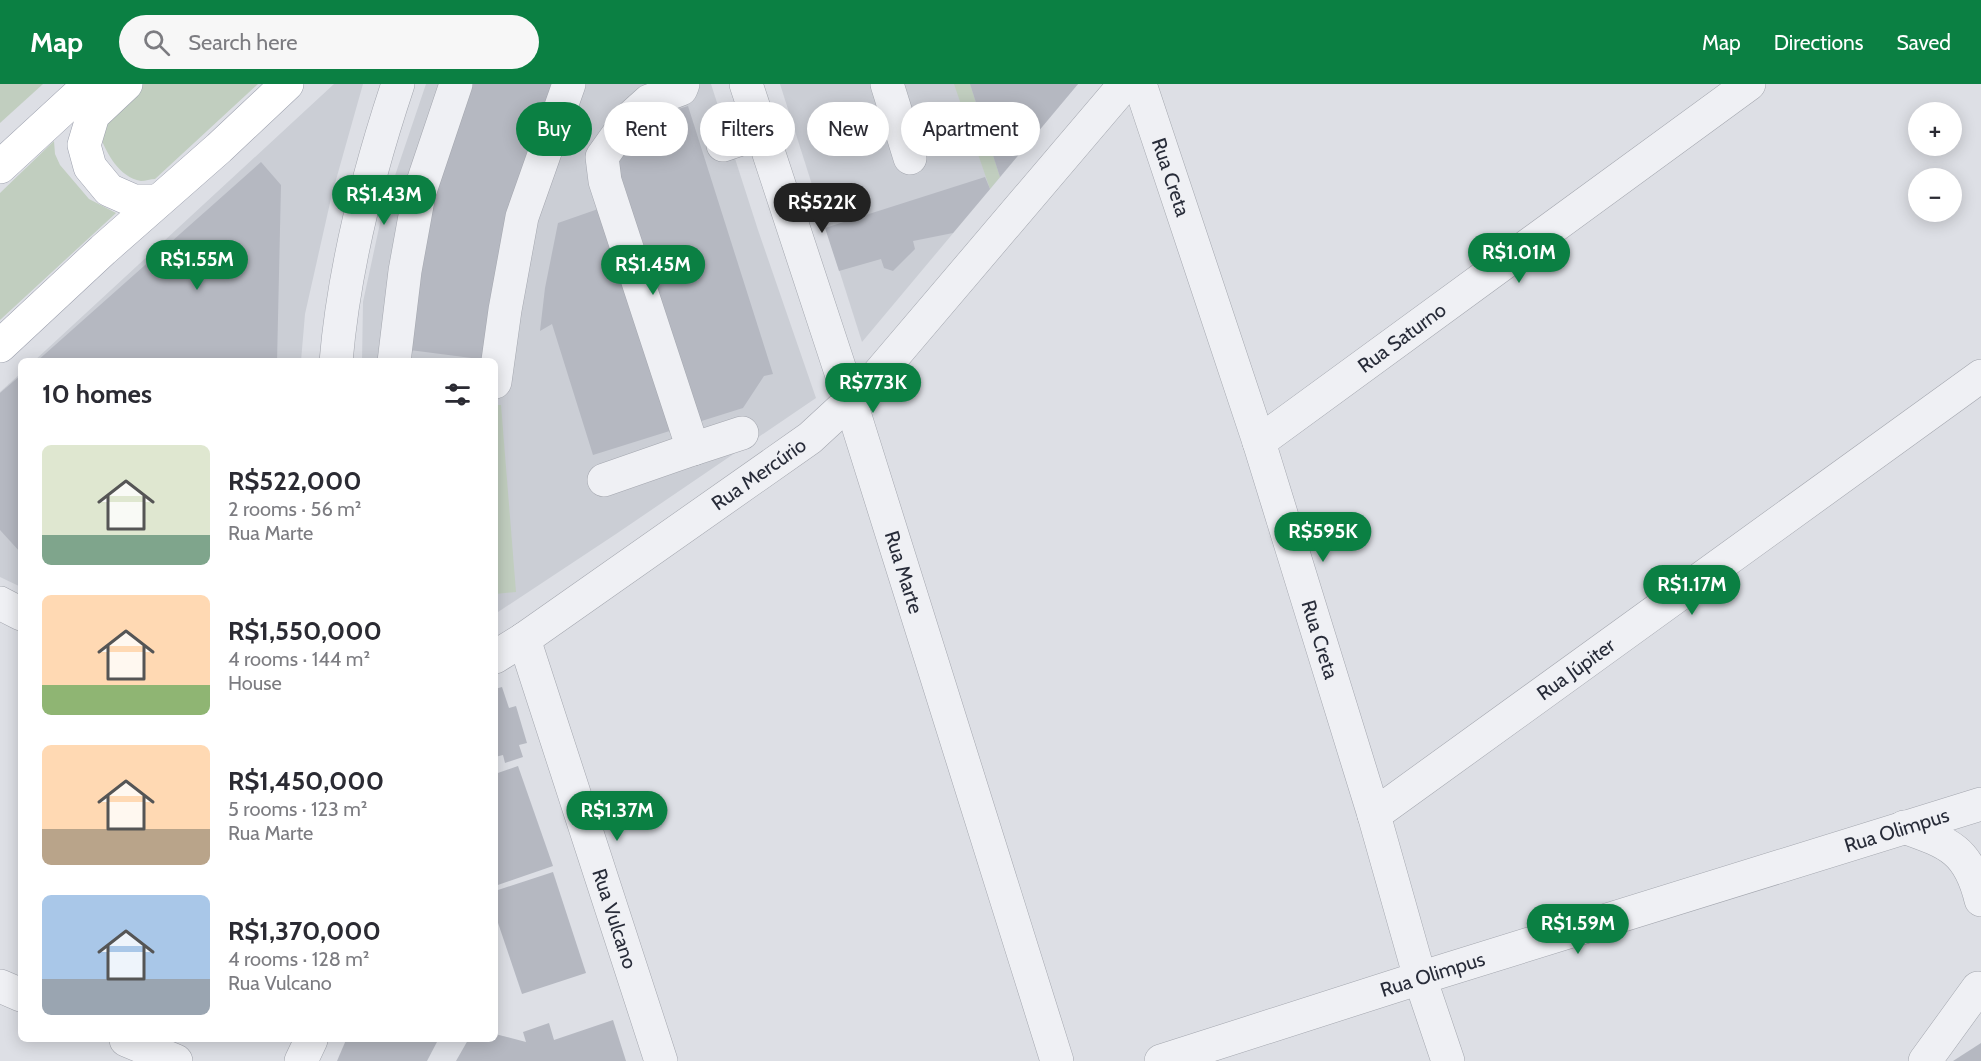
<!DOCTYPE html>
<html lang="en">
<head>
<meta charset="utf-8">
<style>
	body { margin:0; font-family:Cabin,sans-serif; background:#f7f7f7; color:#2b2b33; height:100vh; display:flex; flex-direction:column; font-size:22px; white-space:nowrap }
	* { box-sizing:border-box; margin:0 }
	p { font-size:20px; color:#7c7c81 }
	.icon { flex:none; width:33px; height:33px; fill:none; stroke:currentColor; stroke-width:2; stroke-linecap:round; stroke-linejoin:round }
	.map { position:relative; flex:1; overflow:hidden }
	.side { position:absolute; left:18px; top:274px; width:480px; height:684px; display:flex; flex-direction:column; background:#fff; border-radius:9px; box-shadow:0 3px 15px #0003 }
	.side>* { flex:none }
	.top-card { position:absolute; left:516px; top:18px; width:570px; height:54px; display:flex; gap:12px }
	.tools { position:absolute; left:1908px; top:18px; display:grid; gap:12px }
	.tools a { display:grid; place-items:center; width:54px; height:54px; border-radius:50%; background:#fff; box-shadow:0 3px 15px #0003; font-size:30px }
	.price { position:absolute; translate:-50% -51px; padding:0 14px; border-radius:21px; background:#0b8043; color:#fff; font-size:20px; line-height:39px; filter:drop-shadow(0 2px 3px #0008) }
	.price::after { content:''; position:absolute; left:50%; top:36px; width:18px; height:14px; margin-left:-9px; background:inherit; clip-path:polygon(0 0,100% 0,50% 100%) }
	.price.selected { background:#222; color:#fff }
	ul { padding:0; list-style:none }
	li { display:flex; align-items:center; gap:18px; height:150px; padding:0 24px }
	li span { display:grid; place-items:center; flex:none; width:168px; height:120px; border-radius:9px; color:#555 }
	li>.icon { margin-inline-start:auto }
	span .icon { width:72px; height:72px; fill:#fffc; stroke-width:1 }
	li b { font-size:26px }
	h2 { display:flex; justify-content:space-between; align-items:center; height:72px; padding:0 24px; font-size:26px }
	.tag { padding:0 21px; border-radius:27px; background:#fff; box-shadow:0 3px 15px #0003; font-size:21px; line-height:54px }
	.tag.selected { background:#0b8043; color:#fff }
	header { display:flex; align-items:center; gap:36px; box-sizing:border-box; height:84px; padding:0 30px; background:#0b8043; color:#fff }
	header strong { font-size:28px }
	nav { display:flex; gap:33px; margin-inline-start:auto; font-size:21px }
	.search { width:420px; height:54px; background:#f7f7f7; display:flex; align-items:center; gap:15px; box-sizing:border-box; padding:0 21px; border-radius:33px; color:#7c7c81; font-size:22px }
	.map>svg:first-child { display:block }
</style>
</head>
<body>
<header>
<strong>Map</strong>
<div class="search"><svg class="icon" aria-label="search" viewBox="0 0 24 24"><circle cx="10" cy="10" r="6"/><path d="M15 15l6 6"/></svg>Search here</div>
<nav><a>Map</a><a>Directions</a><a>Saved</a></nav>
</header>
<div class="map">
<svg width="1981" height="977" viewBox="0 0 1981 977">
	<rect width="100%" height="100%" fill="#dddfe5"/>
	<!-- built -->
	<g fill="#cbced5">
		<polygon points="334,0 363,0 332,110 305,230 301,277 33,278"/>
		<polygon points="426,0 711,0 758,146 816,314 616,450 495,530 495,278 362,278 363,218 382,130"/>
		<polygon points="780,0 1078,0 862,258"/>
		<polygon points="21,289 21,503 0,493 0,308"/>
	</g>
	<!-- green -->
	<g fill="#c1cebf">
		<polygon points="0,0 43,0 0,39"/>
		<path d="M141 0H258L155 95C151 95 145 97 141 97 119 93 107 70 100 52L107 32Z"/>
		<polygon points="954,0 970,0 1000,93 990,105"/>
		<polygon points="54,57 55,70 60,81 89,115 116,129 0,236 0,109"/>
		<polygon points="495,321 501,321 516,508 495,510"/>
	</g>
	<!-- building -->
	<g fill="#b5b8c1">
		<polygon points="464,0 554,0 487,276 402,265 417,152"/>
		<polygon points="970,0 1078,0 1000,93"/>
		<polygon points="688,22 773,290 764,292 743,324 593,371 552,240 540,247 545,204 558,139 601,124 613,71 645,36"/>
		<polygon points="261,78 281,101 277,278 36,278"/>
		<polygon points="985,93 990,105 953,149 913,157 915,165 893,187 884,184 881,175 839,187 825,144"/>
		<polygon points="21,291 21,469 0,446 0,309"/>
		<polygon points="502,603 509,624 516,622 527,659 519,661 523,673 505,679 503,671 495,673 495,605"/>
		<polygon points="518,682 553,782 495,802 495,690"/>
		<polygon points="553,788 586,889 522,910 495,830 495,807"/>
		<polygon points="613,936 626,977 456,977 468,956 495,956 495,950 526,958 523,948 549,939 554,956"/>
		<polygon points="346,956 438,956 427,977 337,977"/>
		<polygon points="1981,959 1981,977 1953,977"/>
	</g>
	<g fill="none" stroke-linecap="round" stroke-linejoin="round">
		<defs>
			<g id="minor">
				<path id="s1" d="M746 0 850 316 1057 977"/>
				<polyline points="887,0 910,74"/>
				<path id="s2" d="M1140 0 1259 358 1374 731 1420 894 1448 977"/>
				<polyline points="723,61 762,48"/>
				<path d="M336 278C344 182 368 90 398 0"/>
				<polyline points="394,278 405,187 419,110 456,0"/>
				<polyline points="495,298 505,226 522,133 569,0"/>
				<path id="s3" d="M1259 358 1749 0"/>
				<polyline points="693,365 742,349"/>
				<polyline points="604,396 693,365 605,97 602,73 629,35 649,17 681,5 683,0"/>
				<polyline points="0,519 21,530"/>
				<path id="s4" d="M524 555 661 977"/>
				<path id="s5" d="M495 573 524 555 810 354 875 294 1125 0"/>
				<path id="s6" d="M1374 731 1981 292"/>
				<path d="M1904 743C1949 759 1969 766 1981 816"/>
				<polyline points="0,902 21,911"/>
				<polyline points="126,956 176,977"/>
				<polyline points="301,977 311,956"/>
				<path id="s7" d="M1161 977 1420 894 1981 720"/>
				<polyline points="1925,977 1978,904"/>
			</g>
			<g id="major">
				<polyline points="126,0 93,31 84,61 90,83 109,106 134,117 158,117"/>
				<polyline points="0,83 90,0"/>
				<polyline points="0,262 103,166 219,64 287,0"/>
			</g>
		</defs>
		<!-- minor casing -->
		<use href="#minor" stroke="#a3a6ae" stroke-width="34"/>
		<!-- major casing -->
		<use href="#major" stroke="#9ea2af" stroke-width="34"/>
		<!-- minor -->
		<use href="#minor" stroke="#eff0f4" stroke-width="33"/>
		<!-- major -->
		<use href="#major" stroke="#fff" stroke-width="33"/>
	</g>
	<g text-anchor="middle" dominant-baseline="central" stroke-width="4.5" stroke-linejoin="round" paint-order="stroke">
		<!-- street labels -->
		<g font-size="20" fill="#282c39" stroke="#eceef3">
			<text stroke="none"><textPath href="#s2" startOffset="98">Rua Creta</textPath></text>
			<text stroke="none"><textPath href="#s3" startOffset="177">Rua Saturno</textPath></text>
			<text stroke="none"><textPath href="#s5" startOffset="321">Rua Mercúrio</textPath></text>
			<text stroke="none"><textPath href="#s1" startOffset="513">Rua Marte</textPath></text>
			<text stroke="none"><textPath href="#s2" startOffset="584">Rua Creta</textPath></text>
			<text stroke="none"><textPath href="#s6" startOffset="249">Rua Júpiter</textPath></text>
			<text stroke="none"><textPath href="#s7" startOffset="771">Rua Olimpus</textPath></text>
			<text stroke="none"><textPath href="#s4" startOffset="294">Rua Vulcano</textPath></text>
			<text stroke="none"><textPath href="#s7" startOffset="285">Rua Olimpus</textPath></text>
		</g>
	</g>
</svg>
<div class="tools">
<a>+</a>
<a>−</a>
</div>
<b class="price" style="left:384px;top:142px">R$1.43M</b>
<b class="price selected" style="left:822px;top:150px">R$522K</b>
<b class="price" style="left:1519px;top:200px">R$1.01M</b>
<b class="price" style="left:197px;top:207px">R$1.55M</b>
<b class="price" style="left:653px;top:212px">R$1.45M</b>
<b class="price" style="left:873px;top:330px">R$773K</b>
<b class="price" style="left:1323px;top:479px">R$595K</b>
<b class="price" style="left:1692px;top:532px">R$1.17M</b>
<b class="price" style="left:617px;top:758px">R$1.37M</b>
<b class="price" style="left:1578px;top:871px">R$1.59M</b>
<div class="top-card">
<a class="tag selected">Buy</a>
<a class="tag">Rent</a>
<a class="tag">Filters</a>
<a class="tag">New</a>
<a class="tag">Apartment</a>
</div>
<section class="side">
<h2>10 homes<svg class="icon" aria-label="filters" viewBox="0 0 24 24"><path d="M4 7h16M4 17h16"/><circle cx="9" cy="7" r="2"/><circle cx="15" cy="17" r="2"/></svg></h2>
<ul>
<li><span style="background:linear-gradient(#dfe7d0 75%,#7fa58c 0)"><svg class="icon" aria-label="home" viewBox="0 0 24 24"><path d="M3 11l9-7 9 7M6 9v11h12V9"/></svg></span><div><b>R$522,000</b><p>2 rooms · 56 m²</p><p>Rua Marte</p></div></li>
<li><span style="background:linear-gradient(#ffd9b3 75%,#8fb573 0)"><svg class="icon" aria-label="home" viewBox="0 0 24 24"><path d="M3 11l9-7 9 7M6 9v11h12V9"/></svg></span><div><b>R$1,550,000</b><p>4 rooms · 144 m²</p><p>House</p></div></li>
<li><span style="background:linear-gradient(#ffd9b3 70%,#b9a48a 0)"><svg class="icon" aria-label="home" viewBox="0 0 24 24"><path d="M3 11l9-7 9 7M6 9v11h12V9"/></svg></span><div><b>R$1,450,000</b><p>5 rooms · 123 m²</p><p>Rua Marte</p></div></li>
<li><span style="background:linear-gradient(#a9c7e8 70%,#9aa5b1 0)"><svg class="icon" aria-label="home" viewBox="0 0 24 24"><path d="M3 11l9-7 9 7M6 9v11h12V9"/></svg></span><div><b>R$1,370,000</b><p>4 rooms · 128 m²</p><p>Rua Vulcano</p></div></li>
</ul>
</section>
</div>
</body>
</html>
